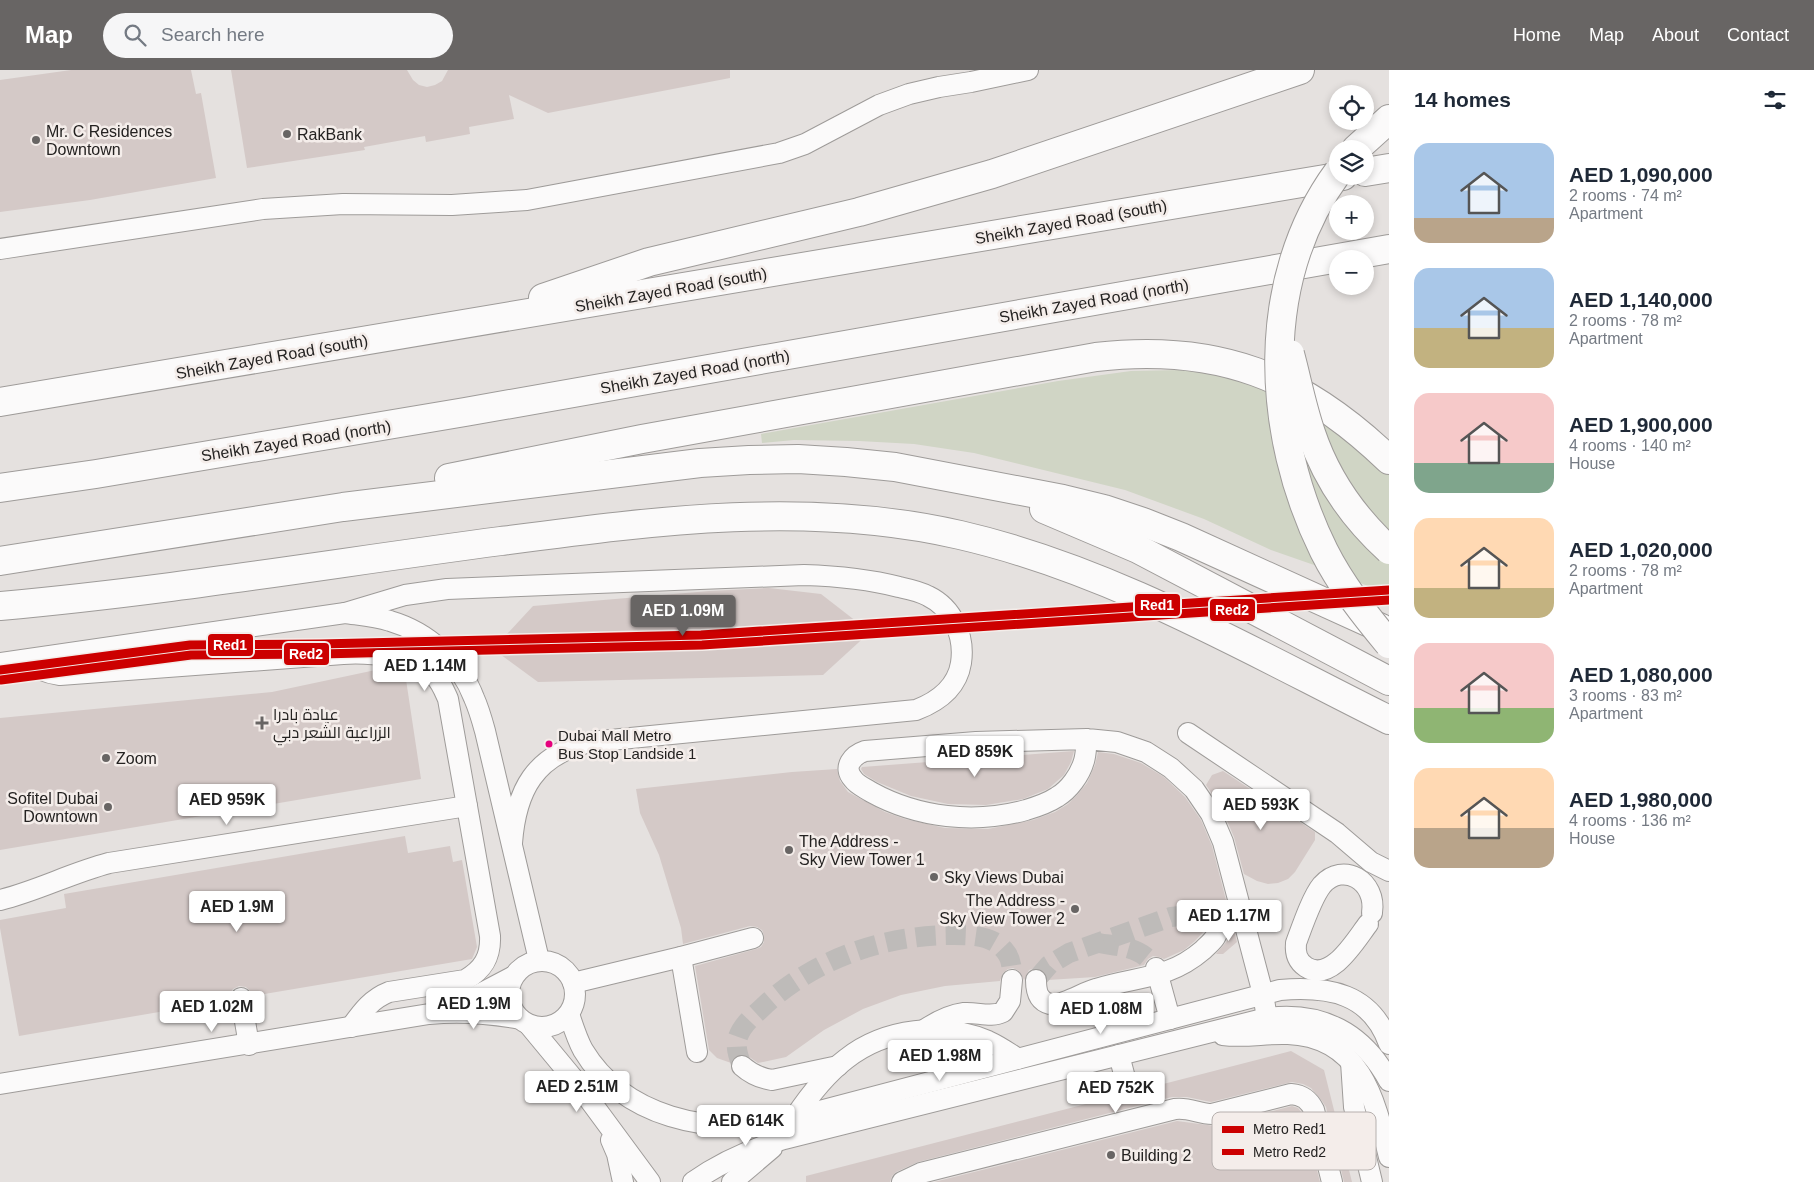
<!DOCTYPE html>
<html lang="en">
<head>
<meta charset="utf-8">
<style>
	body { margin:0; font-family:Arial,Cairo,sans-serif; background:#f6f6f7; color:#1f2937; height:100vh; display:flex; flex-direction:column; font-size:19px; white-space:nowrap }
	* { box-sizing:border-box; margin:0 }
	p { font-size:16px; color:#747a83 }
	.icon { flex:none; width:28px; height:28px; fill:none; stroke:currentColor; stroke-width:2; stroke-linecap:round; stroke-linejoin:round }
	.map { position:relative; flex:1; overflow:hidden }
	.panel { display:flex; flex-direction:column; background:#fff; width:425px }
	.panel>* { flex:none }
	.buttons { position:absolute; left:1329px; top:15px; display:grid; gap:10px }
	.buttons a { display:grid; place-items:center; width:45px; height:45px; border-radius:50%; background:#fff; box-shadow:0 2px 8px #0003; font-size:25px }
	.price { position:absolute; translate:-50% -42px; padding:0 11px; border-radius:5px; background:#fff; color:#222; font-size:16px; line-height:32px; filter:drop-shadow(0 1px 2px #0008) }
	.price::after { content:''; position:absolute; left:50%; top:30px; width:15px; height:11px; margin-left:-8px; background:inherit; clip-path:polygon(0 0,100% 0,50% 100%) }
	.price.current { background:#686564; color:#fff }
	ul { padding:0; list-style:none }
	li { display:flex; align-items:center; gap:15px; height:125px; padding:0 25px }
	li span { display:grid; place-items:center; flex:none; width:140px; height:100px; border-radius:15px; color:#555 }
	li>.icon { margin-inline-start:auto }
	span .icon { width:60px; height:60px; fill:#fffc; stroke-width:1 }
	li b { font-size:21px }
	h2 { display:flex; justify-content:space-between; align-items:center; height:60px; padding:0 25px; font-size:21px }
	header { display:flex; align-items:center; gap:30px; box-sizing:border-box; height:70px; padding:0 25px; background:#686564; color:#fff }
	header strong { font-size:24px }
	nav { display:flex; gap:28px; margin-inline-start:auto; font-size:18px }
	.search { width:350px; height:45px; background:#f6f6f7; display:flex; align-items:center; gap:12px; box-sizing:border-box; padding:0 18px; border-radius:28px; color:#747a83; font-size:19px }
	main { display:flex; flex:1; min-height:0 }
	.map>svg:first-child { display:block }
</style>
</head>
<body>
<header>
<strong>Map</strong>
<div class="search"><svg class="icon" aria-label="search" viewBox="0 0 24 24"><circle cx="10" cy="10" r="6"/><path d="M15 15l6 6"/></svg>Search here</div>
<nav><a>Home</a><a>Map</a><a>About</a><a>Contact</a></nav>
</header>
<main>
<div class="map">
<svg width="1389" height="1112" viewBox="0 0 1389 1112">
	<rect width="100%" height="100%" fill="#e5e1df"/>
	<!-- green -->
	<polygon fill="#d0d5c5" points="1179,300 1220,303 1266,316 1389,387 1389,525 1337,503 1271,480 1204,449 1125,420 974,383 914,374 859,371 794,370 762,373 761,364 1058,311 1131,301"/>
	<!-- building -->
	<g fill="#d4c9c7">
		<polygon points="71,0 191,0 196,24 201,23 216,108 90,130 0,142 0,10"/>
		<polygon points="231,0 407,0 413,10 419,15 427,17 435,15 442,11 448,0 730,0 730,8 548,43 509,25 514,49 469,57 470,64 426,72 425,66 364,77 365,80 247,98"/>
		<polygon points="769,518 821,524 870,562 823,605 538,612 493,579 533,536 709,521"/>
		<polygon points="385,598 405,603 421,709 0,780 0,648 272,622"/>
		<polygon points="1074,681 1071,692 1064,705 1048,719 1023,729 986,735 948,734 911,726 877,712 864,704 861,699 862,697"/>
		<polygon points="1098,682 1114,684 1141,693 1164,707 1185,727 1201,750 1212,776 1226,830 1225,837 1222,844 1213,844 1208,849 1205,860 1195,871 1184,880 1164,889 1159,887 1153,886 1148,889 1144,895 1095,907 1048,910 1046,904 1042,900 1035,898 1029,900 1024,910 1019,901 1013,898 1008,899 1003,903 1000,911 945,916 901,925 863,939 824,960 786,987 758,993 745,984 738,985 733,988 731,993 717,988 709,980 695,896 756,879 761,877 764,872 764,865 762,860 757,857 750,856 683,874 681,858 659,785 640,743 636,719 792,702 837,699 840,711 848,722 885,742 905,749 945,758 988,759 1033,750 1055,742 1068,734 1078,724 1087,713 1095,695"/>
		<polygon points="1223,701 1315,762 1315,770 1295,802 1288,809 1278,813 1268,814 1257,811 1244,804 1234,767 1222,739 1206,715 1212,705"/>
		<polygon points="405,766 408,783 450,776 453,792 462,790 477,877 472,889 253,926 250,921 246,917 239,916 233,919 230,923 229,930 19,966 0,858 0,850 66,838 64,824"/>
		<polygon points="1230,854 1233,856 1237,872 1223,884 1216,884 1227,871 1230,861"/>
		<polygon points="1291,981 1324,1000 1352,1112 1344,1112 1326,1037 1322,1031 1311,1018 1303,1014 1292,1012 1211,1032 1187,1027 1172,1027 918,1092 896,1102 892,1106 890,1112 806,1112 806,1106 1117,1026 1120,1031 1125,1034 1132,1034 1138,1031 1140,1027 1140,1020"/>
		<polygon points="1292,1036 1298,1038 1303,1044 1320,1112 934,1112 1177,1051 1215,1056"/>
	</g>
	<g fill="none" stroke-linecap="round" stroke-linejoin="round">
		<!-- minor-tunnel -->
		<g stroke="#bebbb9" stroke-width="20" stroke-dasharray="20 10" stroke-linecap="butt">
			<path d="M1099 873C1122 877 1142 877 1156 898"/>
			<polyline points="1036,910 1049,895 1069,883 1171,847 1205,843 1211,845 1218,855"/>
			<path d="M742 996C738 986 735 977 738 967 743 953 755 945 765 935 815 889 882 866 949 865 968 865 992 864 1005 881 1012 889 1012 900 1012 910"/>
		</g>
		<defs>
			<g id="minor">
				<polyline points="0,179 263,139 343,134 452,135 527,130 779,83 805,74 879,35 909,24 939,17 971,12 1028,0"/>
				<path d="M345 543 405 525 447 519 804 505C836 506 868 509 899 517 908 519 919 521 928 526 953 538 965 566 961 593 957 618 937 632 916 640L590 672C535 685 516 720 512 773"/>
				<path d="M23 590C35 598 45 603 60 605L343 584C369 582 415 587 434 605 441 612 444 620 448 629L490 866C491 887 483 900 465 910L389 922C371 929 362 942 351 957"/>
				<path d="M0 593 345 543C359 545 376 546 390 551 428 562 460 591 474 628 479 639 482 650 485 661L539 890"/>
				<polyline points="1188,663 1337,763 1371,792 1389,801"/>
				<path d="M1087 669C1086 676 1086 685 1084 691 1080 705 1069 720 1057 727 1048 733 1036 737 1026 740 975 754 918 748 871 722 865 718 857 715 853 709 842 697 853 685 865 681L976 672 1087 669 1117 672 1146 682 1171 698 1194 719 1211 744 1223 772 1263 924 1267 948"/>
				<path d="M0 830C37 821 71 803 109 793L467 736"/>
				<path d="M1368 854C1355 871 1331 913 1306 897 1297 891 1295 883 1296 873 1302 857 1312 827 1322 815 1343 791 1377 811 1372 843"/>
				<polyline points="681,887 697,982"/>
				<circle cx="542" cy="924" r="33"/>
				<polyline points="1156,898 1170,949"/>
				<path d="M1036 910C1036 921 1038 931 1050 934 1060 937 1084 922 1096 919 1137 906 1168 910 1203 880 1211 872 1219 867 1218 855"/>
				<polyline points="573,913 681,887 753,868"/>
				<polyline points="241,928 249,975"/>
				<polyline points="448,938 472,928 512,907"/>
				<path d="M569 944C573 956 577 969 583 980 624 1048 709 1065 782 1051L1280 920C1329 916 1371 923 1389 974"/>
				<polyline points="529,955 577,1013 650,1112"/>
				<path d="M924 960C936 952 949 945 964 943 978 942 991 948 1003 942L1010 931 1012 910"/>
				<path d="M1223 965C1245 968 1266 963 1288 964 1361 967 1375 1029 1389 1087"/>
				<polyline points="1119,985 1129,1023"/>
				<polyline points="1351,992 1354,1037 1372,1112"/>
				<path d="M742 996C751 1004 759 1008 772 1010L838 996"/>
				<path d="M0 1014 429 944C460 941 489 943 520 949"/>
				<path d="M795 1047C809 1026 825 1005 846 989 885 958 943 952 988 971 999 976 1008 982 1018 989"/>
				<polyline points="611,1070 617,1084 623,1112"/>
				<path d="M693 1112C721 1092 751 1079 784 1069L1267 948C1322 941 1363 963 1389 1011"/>
				<polyline points="732,1112 772,1078"/>
				<path d="M902 1112 921 1103 1175 1039C1189 1037 1199 1044 1212 1044L1291 1024C1303 1025 1309 1030 1314 1040L1332 1112"/>
			</g>
			<g id="highway">
				<polyline points="1356,79 1389,49"/>
				<polyline points="1365,102 1389,98"/>
				<polyline points="543,228 649,192 859,142 992,104 1300,0"/>
				<polyline points="0,332 1343,106"/>
				<path d="M449 408 642 369 1096 287C1217 273 1302 306 1389 390"/>
				<polyline points="0,418 96,404 465,342 1389,179"/>
				<polyline points="1044,439 1138,479 1389,611"/>
				<polyline points="0,491 343,437 700,393 749,390 798,389 846,392 895,397 1063,429 1104,439 1143,452 1181,467 1381,558"/>
				<path d="M0 536C168 521 334 493 501 471 653 451 808 430 960 465 1112 500 1250 581 1389 650"/>
			</g>
		</defs>
		<!-- minor casing -->
		<use href="#minor" stroke="#9e9b99" stroke-width="22"/>
		<!-- highway casing -->
		<use href="#highway" stroke="#9e9b99" stroke-width="30"/>
		<!-- minor -->
		<use href="#minor" stroke="#fbfafa" stroke-width="20"/>
		<!-- highway -->
		<use href="#highway" stroke="#fbfafa" stroke-width="28"/>
		<defs>
			<g id="highway-bridge">
				<path d="M1338 102C1258 211 1266 364 1324 481 1341 515 1365 545 1389 574"/>
				<path d="M1290 284C1297 310 1302 337 1311 363 1326 408 1354 448 1389 480"/>
			</g>
		</defs>
		<!-- highway-bridge casing -->
		<use href="#highway-bridge" stroke="#9e9b99" stroke-width="30" stroke-linecap="butt"/>
		<!-- highway-bridge -->
		<use href="#highway-bridge" stroke="#fbfafa" stroke-width="28"/>
		<defs>
			<polyline id="metro-1" points="0,600 190,575 320,574 701,565 1389,520"/>
			<polyline id="metro-2" points="1,610 191,585 320,584 702,575 1389,530"/>
		</defs>
		<!-- metro-1 casing -->
		<use href="#metro-1" stroke="#f4edea" stroke-width="12"/>
		<!-- metro-2 casing -->
		<use href="#metro-2" stroke="#f4edea" stroke-width="12"/>
		<!-- metro-1 -->
		<use href="#metro-1" stroke="#c00" stroke-width="9"/>
		<!-- metro-2 -->
		<use href="#metro-2" stroke="#c00" stroke-width="9"/>
	</g>
	<!-- markers -->
	<g fill="#686564" stroke="#f4edea" stroke-width="2">
		<circle cx="287" cy="64" r="5"/>
		<circle cx="36" cy="70" r="5"/>
		<path d="M259.5 645.5h5v5h5v5h-5v5h-5v-5h-5v-5h5z"/>
		<circle cx="106" cy="688" r="5"/>
		<circle cx="108" cy="737" r="5"/>
		<circle cx="789" cy="780" r="5"/>
		<circle cx="934" cy="807" r="5"/>
		<circle cx="1075" cy="839" r="5"/>
		<circle cx="1111" cy="1085" r="5"/>
	</g>
	<circle fill="#e5007d" stroke="#f4edea" stroke-width="2" cx="549" cy="674" r="4.5"/>
	<g text-anchor="middle" dominant-baseline="central" stroke-width="5" stroke-linejoin="round" paint-order="stroke">
		<!-- bus labels -->
		<g font-size="15" fill="#242221" stroke="#f4edea" text-anchor="start">
			<text x="558" y="665">Dubai Mall Metro<tspan x="558" dy="18">Bus Stop Landside 1</tspan></text>
		</g>
		<!-- poi labels -->
		<g font-size="16" fill="#242221" stroke="#f4edea" text-anchor="start">
			<text x="46" y="61">Mr. C Residences<tspan x="46" dy="18">Downtown</tspan></text>
			<text x="297" y="64">RakBank</text>
			<text x="273" y="644">عيادة بادرا<tspan x="273" dy="18">الزراعية الشعر دبي</tspan></text>
			<text x="116" y="688">Zoom</text>
			<text x="98" y="728" text-anchor="end">Sofitel Dubai<tspan x="98" dy="18">Downtown</tspan></text>
			<text x="799" y="771">The Address -<tspan x="799" dy="18">Sky View Tower 1</tspan></text>
			<text x="944" y="807">Sky Views Dubai</text>
			<text x="1065" y="830" text-anchor="end">The Address -<tspan x="1065" dy="18">Sky View Tower 2</tspan></text>
			<text x="1121" y="1085">Building 2</text>
		</g>
		<!-- street labels -->
		<g font-size="16" fill="#242221" stroke="#f4edea">
			<text transform="translate(1071 152) rotate(-10)">Sheikh Zayed Road (south)</text>
			<text transform="translate(671 220) rotate(-10)">Sheikh Zayed Road (south)</text>
			<text transform="translate(1094 231) rotate(-10)">Sheikh Zayed Road (north)</text>
			<text transform="translate(272 287) rotate(-10)">Sheikh Zayed Road (south)</text>
			<text transform="translate(695 302) rotate(-10)">Sheikh Zayed Road (north)</text>
			<text transform="translate(296 371) rotate(-9)">Sheikh Zayed Road (north)</text>
		</g>
	</g>
	<!-- legend -->
	<rect x="1212" y="1042" width="164" height="58" rx="8" fill="#f4edea" stroke="#b6b0ae" stroke-width="1"/>
	<rect x="1222" y="1056" width="22" height="7" fill="#c00"/>
	<rect x="1222" y="1079" width="22" height="6" fill="#c00"/>
	<g font-size="14" fill="#242221">
		<text x="1253" y="1064">Metro Red1</text>
		<text x="1253" y="1087">Metro Red2</text>
	</g>
	<g stroke="#f4edea" stroke-width="2">
		<rect x="1134" y="523" width="47" height="24" rx="5" fill="#c00"/>
		<rect x="1209" y="528" width="47" height="24" rx="5" fill="#c00"/>
		<rect x="207" y="563" width="47" height="24" rx="5" fill="#c00"/>
		<rect x="283" y="572" width="47" height="24" rx="5" fill="#c00"/>
	</g>
	<g font-size="14" text-anchor="middle" font-weight="bold" fill="#fff">
		<text x="1157" y="540">Red1</text>
		<text x="1232" y="545">Red2</text>
		<text x="230" y="580">Red1</text>
		<text x="306" y="589">Red2</text>
	</g>
</svg>
<div class="buttons">
<a><svg class="icon" aria-label="locate" viewBox="0 0 24 24"><circle cx="12" cy="12" r="6"/><path d="M12 2v4M12 18v4M2 12h4M18 12h4"/></svg></a>
<a><svg class="icon" aria-label="layers" viewBox="0 0 24 24"><path d="M12 4l9 5-9 5-9-5zM3 14l9 5 9-5"/></svg></a>
<a>+</a>
<a>−</a>
</div>
<b class="price current" style="left:683px;top:567px">AED 1.09M</b>
<b class="price" style="left:425px;top:622px">AED 1.14M</b>
<b class="price" style="left:975px;top:708px">AED 859K</b>
<b class="price" style="left:227px;top:756px">AED 959K</b>
<b class="price" style="left:1261px;top:761px">AED 593K</b>
<b class="price" style="left:237px;top:863px">AED 1.9M</b>
<b class="price" style="left:1229px;top:872px">AED 1.17M</b>
<b class="price" style="left:474px;top:960px">AED 1.9M</b>
<b class="price" style="left:212px;top:963px">AED 1.02M</b>
<b class="price" style="left:1101px;top:965px">AED 1.08M</b>
<b class="price" style="left:940px;top:1012px">AED 1.98M</b>
<b class="price" style="left:577px;top:1043px">AED 2.51M</b>
<b class="price" style="left:1116px;top:1044px">AED 752K</b>
<b class="price" style="left:746px;top:1077px">AED 614K</b>
</div>
<section class="panel">
<h2>14 homes<svg class="icon" aria-label="filters" viewBox="0 0 24 24"><path d="M4 7h16M4 17h16"/><circle cx="9" cy="7" r="2"/><circle cx="15" cy="17" r="2"/></svg></h2>
<ul>
<li><span style="background:linear-gradient(#a9c7e8 75%,#b9a48a 0)"><svg class="icon" aria-label="home" viewBox="0 0 24 24"><path d="M3 11l9-7 9 7M6 9v11h12V9"/></svg></span><div><b>AED 1,090,000</b><p>2 rooms · 74 m²</p><p>Apartment</p></div></li>
<li><span style="background:linear-gradient(#a9c7e8 60%,#c2b280 0)"><svg class="icon" aria-label="home" viewBox="0 0 24 24"><path d="M3 11l9-7 9 7M6 9v11h12V9"/></svg></span><div><b>AED 1,140,000</b><p>2 rooms · 78 m²</p><p>Apartment</p></div></li>
<li><span style="background:linear-gradient(#f6c9c9 70%,#7fa58c 0)"><svg class="icon" aria-label="home" viewBox="0 0 24 24"><path d="M3 11l9-7 9 7M6 9v11h12V9"/></svg></span><div><b>AED 1,900,000</b><p>4 rooms · 140 m²</p><p>House</p></div></li>
<li><span style="background:linear-gradient(#ffd9b3 70%,#c2b280 0)"><svg class="icon" aria-label="home" viewBox="0 0 24 24"><path d="M3 11l9-7 9 7M6 9v11h12V9"/></svg></span><div><b>AED 1,020,000</b><p>2 rooms · 78 m²</p><p>Apartment</p></div></li>
<li><span style="background:linear-gradient(#f6c9c9 65%,#8fb573 0)"><svg class="icon" aria-label="home" viewBox="0 0 24 24"><path d="M3 11l9-7 9 7M6 9v11h12V9"/></svg></span><div><b>AED 1,080,000</b><p>3 rooms · 83 m²</p><p>Apartment</p></div></li>
<li><span style="background:linear-gradient(#ffd9b3 60%,#b9a48a 0)"><svg class="icon" aria-label="home" viewBox="0 0 24 24"><path d="M3 11l9-7 9 7M6 9v11h12V9"/></svg></span><div><b>AED 1,980,000</b><p>4 rooms · 136 m²</p><p>House</p></div></li>
</ul>
</section>
</main>
</body>
</html>
